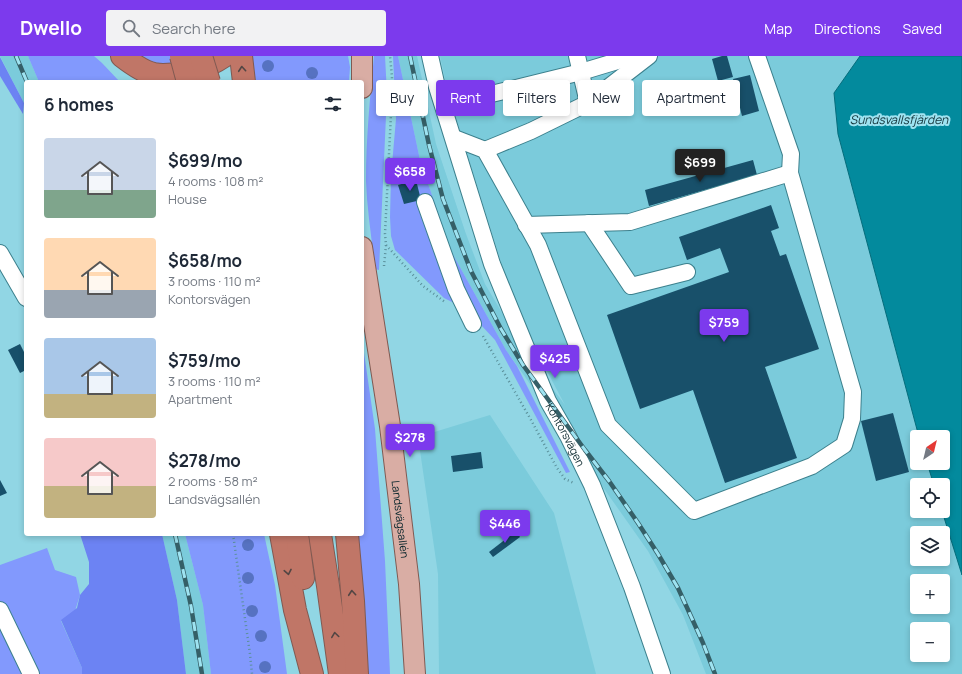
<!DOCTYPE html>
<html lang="en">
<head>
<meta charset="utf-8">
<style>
	body { margin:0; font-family:Manrope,sans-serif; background:#f2f2f3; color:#1f2937; height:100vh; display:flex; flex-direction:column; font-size:15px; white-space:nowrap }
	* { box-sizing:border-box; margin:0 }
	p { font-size:13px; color:#747a83 }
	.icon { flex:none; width:22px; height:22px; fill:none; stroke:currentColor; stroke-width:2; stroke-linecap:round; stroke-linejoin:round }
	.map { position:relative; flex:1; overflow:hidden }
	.side { position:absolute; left:24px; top:24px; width:340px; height:456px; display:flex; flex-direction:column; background:#fff; border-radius:4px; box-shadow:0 2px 6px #0003 }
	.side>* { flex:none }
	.banner { position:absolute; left:376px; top:24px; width:380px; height:36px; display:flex; gap:8px }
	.needle { width:26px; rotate:35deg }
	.fabs { position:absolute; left:910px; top:374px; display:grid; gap:8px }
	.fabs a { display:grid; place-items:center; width:40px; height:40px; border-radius:4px; background:#fff; box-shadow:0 2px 6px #0003; font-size:20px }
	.price { position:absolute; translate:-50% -34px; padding:0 9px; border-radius:4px; background:#7c3aed; color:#fff; font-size:13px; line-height:26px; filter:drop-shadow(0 1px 2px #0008) }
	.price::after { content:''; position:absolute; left:50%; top:24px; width:12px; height:9px; margin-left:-6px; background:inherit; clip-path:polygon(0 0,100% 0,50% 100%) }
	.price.on { background:#222; color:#fff }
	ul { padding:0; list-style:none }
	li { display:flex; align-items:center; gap:12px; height:100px; padding:0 20px }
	li span { display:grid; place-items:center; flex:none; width:112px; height:80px; border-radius:4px; color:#555 }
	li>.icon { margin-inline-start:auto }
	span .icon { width:48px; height:48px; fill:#fffc; stroke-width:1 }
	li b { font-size:17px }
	h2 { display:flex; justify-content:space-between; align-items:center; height:48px; padding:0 20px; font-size:17px }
	.chip { padding:0 14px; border-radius:4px; background:#fff; box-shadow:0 2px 6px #0003; font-size:14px; line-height:36px }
	.chip.on { background:#7c3aed; color:#fff }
	header { display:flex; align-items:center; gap:24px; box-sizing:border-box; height:56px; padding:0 20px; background:#7c3aed; color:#fff }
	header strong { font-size:19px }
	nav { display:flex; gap:22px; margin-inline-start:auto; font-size:14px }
	.search { width:280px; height:36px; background:#f2f2f3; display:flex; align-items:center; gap:10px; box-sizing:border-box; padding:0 14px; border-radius:4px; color:#747a83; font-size:15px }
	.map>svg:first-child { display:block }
</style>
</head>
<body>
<header>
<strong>Dwello</strong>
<div class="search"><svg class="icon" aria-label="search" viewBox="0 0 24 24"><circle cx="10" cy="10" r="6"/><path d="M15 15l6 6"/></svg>Search here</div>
<nav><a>Map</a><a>Directions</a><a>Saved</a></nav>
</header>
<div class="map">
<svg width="962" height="618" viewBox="0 0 962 618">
	<rect width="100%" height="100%" fill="#91d6e4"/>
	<!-- built -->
	<g fill="#7bcbdb" fill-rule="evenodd">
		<polygon points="0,0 28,0 39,26 26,26 26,51"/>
		<path d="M398 0H417L436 88 466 178 485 228 524 294 565 349 525 274 500 203 447 33 440 0H860L834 37 838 78 919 381H917V407H927L934 429H917V455H942L962 519V618H706L683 559 648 495 506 294 451 195 420 104ZM917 477H943V503H917ZM917 525H943V551H917ZM917 573H943V599H917Z"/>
		<polygon points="490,359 554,457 596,618 439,618 438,518 418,381"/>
		<polygon points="162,478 185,478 203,549 211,618 186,618 177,544"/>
	</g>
	<!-- green -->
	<g fill="#8299fd">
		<polygon points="28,0 94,0 102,7 120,26 39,26"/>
		<polygon points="141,0 208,0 169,9 152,6"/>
		<polygon points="253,0 348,0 350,11 349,26 256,26 252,4"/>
		<path d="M374 0H385L387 38 379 214 375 213C372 184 367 154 366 125 366 83 370 41 374 0Z"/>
		<polygon points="393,0 398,0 420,104 451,195 506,294 517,310 570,416 566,417 495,284 466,253 444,242 395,194 391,180 390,161 391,120 396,63"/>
		<polygon points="362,283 375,373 385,505 390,618 367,618 356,478 362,478"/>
		<polygon points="185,478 264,478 275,529 287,618 211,618 203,549"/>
		<polygon points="47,492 55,514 76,521 80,539 75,555 61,565 82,612 82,618 0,618 0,509"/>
	</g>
	<!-- forest -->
	<g fill="#6c83f3">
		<polygon points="0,1 24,47 23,58 0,20"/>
		<polygon points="80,478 162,478 177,544 186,618 82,618 82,612 61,564 77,552 80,539 89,528 89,506"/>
	</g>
	<!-- water -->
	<polygon fill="#038a9d" stroke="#056c7b" points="860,0 962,0 962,519 942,455 943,455 943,429 934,429 927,407 943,407 943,381 919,381 838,78 834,37"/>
	<!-- building -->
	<g fill="#18506a">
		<polygon points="722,0 727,0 733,21 718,25 712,3"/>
		<polygon points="750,19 759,55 742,60 733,23"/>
		<polygon points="753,104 757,119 649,150 645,134"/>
		<polygon points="416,124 421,144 404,148 398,129"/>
		<polygon points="771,149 779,172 771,175 780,200 786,198 819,293 765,311 797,402 725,427 693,334 640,353 607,259 729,216 720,192 687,204 679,181"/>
		<polygon points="20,288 26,300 26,314 20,317 8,294"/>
		<polygon points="893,357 909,416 876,425 861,365"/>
		<polygon points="481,396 483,412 453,416 451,400"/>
		<polygon points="0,424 7,437 0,440"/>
		<polygon points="516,475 520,481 493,501 489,496"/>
	</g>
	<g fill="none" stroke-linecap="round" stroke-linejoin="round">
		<defs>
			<g id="minor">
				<path id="s1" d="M430 0 437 31 492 208 548 345 568 380 592 429 632 531 662 618"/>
				<polyline points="577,0 588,47"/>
				<polyline points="479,41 581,16 634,0"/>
				<polyline points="454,82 485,94 538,189 608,369 694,455 812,410 844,389 852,363 853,336 790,117 791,98 757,0"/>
				<polyline points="485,94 531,75 588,47 649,0"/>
				<polyline points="425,146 456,233 473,268"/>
				<polyline points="589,167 631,230 687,216"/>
				<polyline points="526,169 630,166 790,117"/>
				<polyline points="0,197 26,242"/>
				<polyline points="0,554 31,618"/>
			</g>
			<g id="major">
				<polyline points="362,0 362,32"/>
				<path id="s2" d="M362 191 390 370 409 528 415 618"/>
			</g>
			<g id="highway">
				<path d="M122 0C131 7 143 16 154 18 157 19 160 19 163 19 186 19 206 12 224 0"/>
				<polyline points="241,0 244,26"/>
				<polyline points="281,478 295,554 312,618"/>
				<polyline points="297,478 303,522"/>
				<polyline points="320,478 328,530 340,618"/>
				<polyline points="347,478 353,545 357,618"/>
			</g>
		</defs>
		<!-- minor casing -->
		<use href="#minor" stroke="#3c808d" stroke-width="18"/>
		<!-- major casing -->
		<use href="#major" stroke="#805a52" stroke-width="22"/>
		<!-- highway casing -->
		<use href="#highway" stroke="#805a52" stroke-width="24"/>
		<!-- path -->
		<g stroke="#5b909b" stroke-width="2.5" stroke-dasharray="1 3" stroke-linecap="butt">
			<polyline points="386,189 423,230 445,246"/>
			<polyline points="384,210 386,189 385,178 391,58 392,21 390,0"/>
			<polyline points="483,280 531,364 557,412 565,423 574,427"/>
			<polyline points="233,478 250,598 252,618"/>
		</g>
		<!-- minor -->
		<use href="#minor" stroke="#fff" stroke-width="16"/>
		<!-- major -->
		<use href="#major" stroke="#d9ada4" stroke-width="20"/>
		<!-- highway -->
		<use href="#highway" stroke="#c07667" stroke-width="22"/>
		<defs>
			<g id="rail">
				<polyline points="16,0 27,26"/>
				<polyline points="410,0 429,89 443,143 471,215 501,273 523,309 585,394 609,425 638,467 658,498 678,532 689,556 703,587 715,618"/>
				<polyline points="175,478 191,550 202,618"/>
			</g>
		</defs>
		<!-- rail casing -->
		<use href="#rail" stroke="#355f67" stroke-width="4.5"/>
		<!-- rail -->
		<use href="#rail" stroke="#9ee3f1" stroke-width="3" stroke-dasharray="9" stroke-linecap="butt"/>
		<defs>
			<g id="highway-bridge">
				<polyline points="181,0 188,26"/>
				<polyline points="201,0 209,26"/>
			</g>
		</defs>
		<!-- highway-bridge casing -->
		<use href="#highway-bridge" stroke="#805a52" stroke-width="24" stroke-linecap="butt"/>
		<!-- highway-bridge -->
		<use href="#highway-bridge" stroke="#c07667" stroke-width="22"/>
	</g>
	<!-- trees -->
	<g fill="#5672c1">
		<circle cx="268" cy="10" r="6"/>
		<circle cx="312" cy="17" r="6"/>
		<circle cx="248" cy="489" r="6"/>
		<circle cx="248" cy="522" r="6"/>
		<circle cx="252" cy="555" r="6"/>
		<circle cx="261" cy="580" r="6"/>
		<circle cx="265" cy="611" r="6"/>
	</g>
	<!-- one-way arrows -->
	<defs><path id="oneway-chevron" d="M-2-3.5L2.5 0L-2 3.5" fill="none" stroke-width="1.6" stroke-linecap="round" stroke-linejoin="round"/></defs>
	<g stroke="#524644">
		<use href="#oneway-chevron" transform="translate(242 13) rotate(-95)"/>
		<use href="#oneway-chevron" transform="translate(288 516) rotate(79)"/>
		<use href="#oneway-chevron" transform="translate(352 537) rotate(-95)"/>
		<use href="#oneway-chevron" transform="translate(335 579) rotate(-98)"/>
	</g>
	<g text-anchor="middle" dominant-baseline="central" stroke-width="4" stroke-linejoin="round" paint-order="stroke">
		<!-- street labels -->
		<g font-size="11" fill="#09262c" stroke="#9ee3f1">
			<text stroke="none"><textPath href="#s1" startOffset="403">Kontorsvägen</textPath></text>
			<text stroke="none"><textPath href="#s2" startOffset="275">Landsvägsallén</textPath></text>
		</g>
		<!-- water labels -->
		<g font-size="12" font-style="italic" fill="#14353b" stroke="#9ee3f1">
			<text x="899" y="63">Sundsvallsfjärden</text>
		</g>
	</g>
</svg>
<div class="fabs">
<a><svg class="needle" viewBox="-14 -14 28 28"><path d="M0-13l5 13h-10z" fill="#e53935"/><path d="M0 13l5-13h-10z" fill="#747a83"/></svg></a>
<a><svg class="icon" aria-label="locate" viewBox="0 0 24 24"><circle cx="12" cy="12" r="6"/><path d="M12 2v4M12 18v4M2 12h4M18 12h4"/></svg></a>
<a><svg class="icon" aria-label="layers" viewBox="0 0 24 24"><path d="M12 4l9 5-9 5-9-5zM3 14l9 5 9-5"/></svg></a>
<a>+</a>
<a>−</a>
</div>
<b class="price on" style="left:700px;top:127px">$699</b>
<b class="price" style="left:410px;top:136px">$658</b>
<b class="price" style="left:724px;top:287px">$759</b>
<b class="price" style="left:555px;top:323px">$425</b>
<b class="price" style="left:410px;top:402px">$278</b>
<b class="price" style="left:505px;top:488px">$446</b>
<div class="banner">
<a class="chip">Buy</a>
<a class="chip on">Rent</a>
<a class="chip">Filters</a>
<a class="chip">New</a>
<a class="chip">Apartment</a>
</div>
<section class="side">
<h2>6 homes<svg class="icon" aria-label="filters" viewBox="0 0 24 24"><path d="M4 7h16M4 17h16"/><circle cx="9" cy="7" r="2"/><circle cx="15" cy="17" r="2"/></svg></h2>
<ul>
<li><span style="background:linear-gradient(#c9d6e8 65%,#7fa58c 0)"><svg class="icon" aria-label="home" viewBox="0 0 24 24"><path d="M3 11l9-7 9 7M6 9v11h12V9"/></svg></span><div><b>$699/mo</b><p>4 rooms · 108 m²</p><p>House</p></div></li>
<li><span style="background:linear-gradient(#ffd9b3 65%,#9aa5b1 0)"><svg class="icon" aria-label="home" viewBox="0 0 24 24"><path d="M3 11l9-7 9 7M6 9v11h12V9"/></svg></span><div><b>$658/mo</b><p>3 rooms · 110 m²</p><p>Kontorsvägen</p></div></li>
<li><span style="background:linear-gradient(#a9c7e8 70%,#c2b280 0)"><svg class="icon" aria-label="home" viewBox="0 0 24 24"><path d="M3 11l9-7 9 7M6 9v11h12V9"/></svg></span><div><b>$759/mo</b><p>3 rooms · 110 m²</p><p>Apartment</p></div></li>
<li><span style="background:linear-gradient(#f6c9c9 60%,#c2b280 0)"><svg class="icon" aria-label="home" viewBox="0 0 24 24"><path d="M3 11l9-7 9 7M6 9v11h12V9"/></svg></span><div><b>$278/mo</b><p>2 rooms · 58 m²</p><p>Landsvägsallén</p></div></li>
</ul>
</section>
</div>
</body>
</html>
